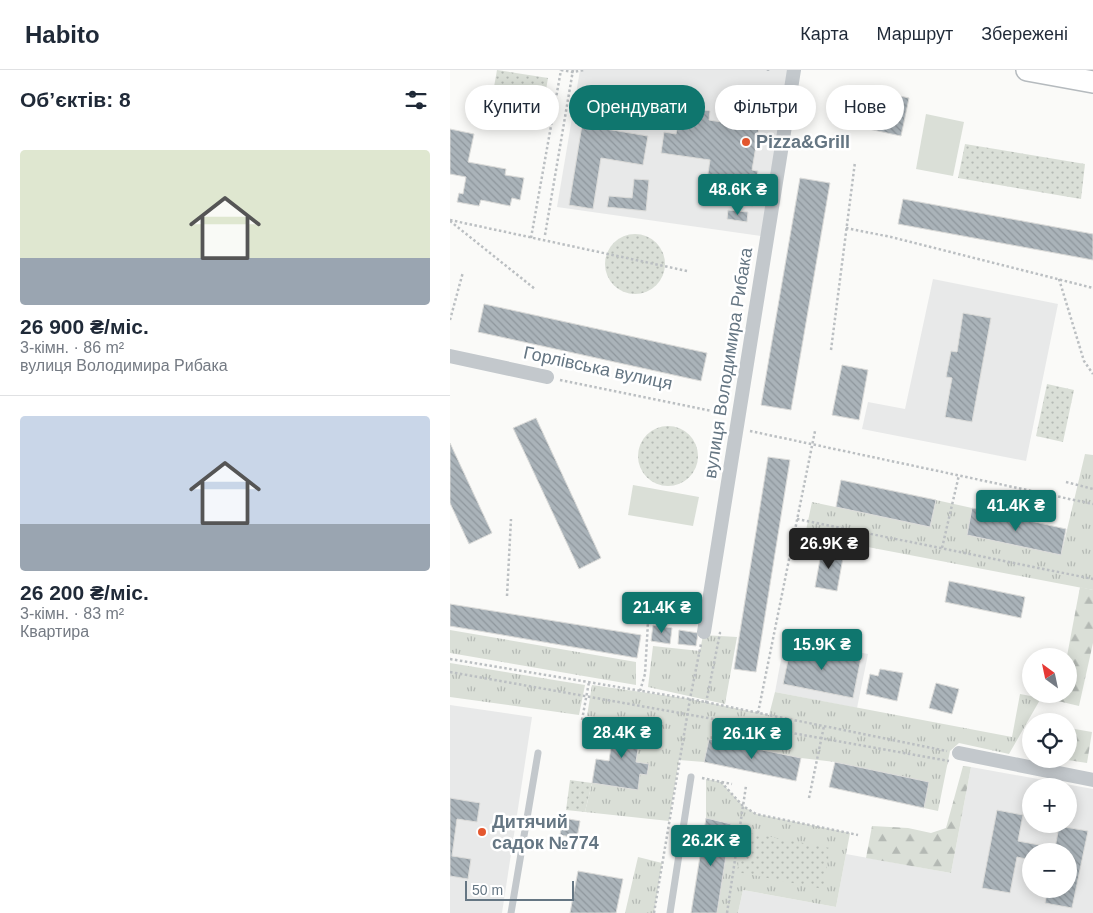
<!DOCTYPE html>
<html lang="uk">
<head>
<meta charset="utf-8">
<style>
	body { margin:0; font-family:Helvetica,sans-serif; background:#f2f2f3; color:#1f2937; height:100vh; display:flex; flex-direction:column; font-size:19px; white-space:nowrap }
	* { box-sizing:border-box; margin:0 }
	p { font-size:16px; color:#747a83 }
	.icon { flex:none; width:28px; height:28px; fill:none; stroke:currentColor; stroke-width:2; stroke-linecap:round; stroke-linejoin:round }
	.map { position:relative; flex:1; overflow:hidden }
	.panel { display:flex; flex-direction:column; background:#fff; width:450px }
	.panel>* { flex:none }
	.top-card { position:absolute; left:15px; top:15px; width:475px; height:45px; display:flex; gap:10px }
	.needle { width:32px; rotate:327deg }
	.controls { position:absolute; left:572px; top:578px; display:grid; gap:10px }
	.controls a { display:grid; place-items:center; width:55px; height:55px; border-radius:50%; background:#fff; box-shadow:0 2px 12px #0003; font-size:25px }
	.scale { position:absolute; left:15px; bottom:12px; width:109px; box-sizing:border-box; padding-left:5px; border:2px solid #657683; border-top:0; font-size:14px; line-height:18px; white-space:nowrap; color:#657683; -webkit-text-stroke:4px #fff; paint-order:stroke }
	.price { position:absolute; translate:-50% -42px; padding:0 11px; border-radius:5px; background:#0f766e; color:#fff; font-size:16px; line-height:32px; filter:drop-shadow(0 1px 2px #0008) }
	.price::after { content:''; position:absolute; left:50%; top:30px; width:15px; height:11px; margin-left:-8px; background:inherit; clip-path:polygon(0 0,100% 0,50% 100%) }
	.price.active { background:#222; color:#fff }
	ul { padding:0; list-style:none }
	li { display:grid; align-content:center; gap:10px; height:265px; padding:0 20px }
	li+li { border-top:1px solid #e0e1e3 }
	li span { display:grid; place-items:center; height:155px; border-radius:5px; color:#555 }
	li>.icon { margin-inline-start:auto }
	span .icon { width:90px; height:90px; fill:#fffc; stroke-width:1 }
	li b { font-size:21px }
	h2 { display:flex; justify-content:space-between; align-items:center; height:60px; padding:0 20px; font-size:21px }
	.pill { padding:0 18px; border-radius:22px; background:#fff; box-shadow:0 2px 12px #0003; font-size:18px; line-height:45px }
	.pill.active { background:#0f766e; color:#fff }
	header { display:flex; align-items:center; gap:30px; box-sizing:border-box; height:70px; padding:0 25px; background:#fff; border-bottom:1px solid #e0e1e3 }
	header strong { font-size:24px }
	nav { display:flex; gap:28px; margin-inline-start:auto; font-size:18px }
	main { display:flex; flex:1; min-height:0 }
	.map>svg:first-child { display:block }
</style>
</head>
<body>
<header>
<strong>Habito</strong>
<nav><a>Карта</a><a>Маршрут</a><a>Збережені</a></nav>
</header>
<main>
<section class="panel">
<h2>Об’єктів: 8<svg class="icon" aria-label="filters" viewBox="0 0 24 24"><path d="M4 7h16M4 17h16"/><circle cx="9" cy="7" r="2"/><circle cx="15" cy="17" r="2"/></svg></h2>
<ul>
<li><span style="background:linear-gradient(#dfe7d0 70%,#9aa5b1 0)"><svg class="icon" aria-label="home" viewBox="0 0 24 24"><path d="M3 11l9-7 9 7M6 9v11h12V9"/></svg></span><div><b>26 900 ₴/міс.</b><p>3-кімн. · 86 m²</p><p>вулиця Володимира Рибака</p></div></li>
<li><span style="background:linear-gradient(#c9d6e8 70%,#9aa5b1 0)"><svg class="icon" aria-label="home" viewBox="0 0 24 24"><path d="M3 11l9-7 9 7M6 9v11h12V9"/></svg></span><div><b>26 200 ₴/міс.</b><p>3-кімн. · 83 m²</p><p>Квартира</p></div></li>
</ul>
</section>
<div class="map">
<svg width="643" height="843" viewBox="0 0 643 843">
	<defs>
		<pattern id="grass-tufts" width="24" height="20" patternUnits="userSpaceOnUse" patternTransform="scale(1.25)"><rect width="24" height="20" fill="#dadfd7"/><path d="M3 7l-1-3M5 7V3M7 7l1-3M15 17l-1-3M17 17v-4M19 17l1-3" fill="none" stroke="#b4b9b4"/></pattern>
		<pattern id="forest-firs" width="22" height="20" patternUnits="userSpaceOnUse" patternTransform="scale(1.25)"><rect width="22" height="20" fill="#dadfd7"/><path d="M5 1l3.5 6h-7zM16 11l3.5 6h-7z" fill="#b4b9b4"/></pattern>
		<pattern id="park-dots" width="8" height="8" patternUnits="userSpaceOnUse" patternTransform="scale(1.25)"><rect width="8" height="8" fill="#dadfd7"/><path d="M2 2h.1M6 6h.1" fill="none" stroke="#b4b9b4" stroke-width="1.8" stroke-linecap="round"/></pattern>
		<pattern id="building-back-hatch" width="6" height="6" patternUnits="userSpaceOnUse" patternTransform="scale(1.25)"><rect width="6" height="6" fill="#aab3b9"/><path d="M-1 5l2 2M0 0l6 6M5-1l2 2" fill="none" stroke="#8e969c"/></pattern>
	</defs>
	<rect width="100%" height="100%" fill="#fafaf8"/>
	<!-- built -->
	<g fill="#e8e9e9" fill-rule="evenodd">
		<polygon points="130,0 338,0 311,166 107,137"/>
		<polygon points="483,209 608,234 576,391 412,359 418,332 455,339"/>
		<polygon points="335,568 418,584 407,638 325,622"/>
		<polygon points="0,635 82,647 52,843 0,843"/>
		<path d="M521 697 643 719V843H288L293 820 386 837 396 784 501 803ZM581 716H619V754H581ZM581 781H619V819H581Z"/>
	</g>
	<!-- grass -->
	<g fill="url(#grass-tufts)">
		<polygon points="635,384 643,385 643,520 355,465 362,432 480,457 486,430 522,438 517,465 611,485"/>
		<polygon points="0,560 186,592 186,615 0,583"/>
		<polygon points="253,565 287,567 275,634 198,617 203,576 250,581"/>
		<polygon points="0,593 135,615 129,645 0,627"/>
		<polygon points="142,615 240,629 319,645 325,622 562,667 570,624 591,628 559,684 509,673 500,681 488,741 474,738 479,712 385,692 351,688 260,669 254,692 229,690 219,751 135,742 142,713 187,720 190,704 197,705 199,695 186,692 192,654 137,646"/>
		<polygon points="256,709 271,712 293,736 306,744 400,763 386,837 293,820 288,843 267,843 281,754 256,748"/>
		<polygon points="188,787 212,793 204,843 175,843"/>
	</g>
	<!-- forest -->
	<g fill="url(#forest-firs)">
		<polygon points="630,517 643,520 643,573 629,636 608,631 609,624 619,624 619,586 617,586"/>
		<polygon points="619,658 642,662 637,693 611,689 619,689"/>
		<polygon points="513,696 521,697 501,803 416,788 422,756 458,758 481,763 496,758"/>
	</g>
	<!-- park -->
	<g fill="url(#park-dots)">
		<polygon points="47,0 98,8 92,43 41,34"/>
		<polygon points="515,74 635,94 631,129 508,108"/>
		<circle cx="185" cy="194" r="30"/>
		<polygon points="597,314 624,320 613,372 586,366"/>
		<circle cx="218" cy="386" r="30"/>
		<polygon points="120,710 142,713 135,742 116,740"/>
		<polygon points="294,762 380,778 373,819 287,802"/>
	</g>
	<!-- pitch -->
	<g fill="#dadfd7">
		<polygon points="476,44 514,52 503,106 466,99"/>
		<polygon points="183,415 249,427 243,456 178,445"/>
	</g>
	<!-- building -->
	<g fill="url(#building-back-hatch)" stroke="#dcdcda">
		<polygon points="413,18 459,28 451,66 405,56"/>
		<polygon points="230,36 260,41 259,50 309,58 302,100 308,101 303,136 254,129 260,90 211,83 214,62 226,64"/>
		<polygon points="132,55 198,66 193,95 151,88 143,139 119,135"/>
		<polygon points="0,59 24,64 18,92 56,99 55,105 74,108 70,130 62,128 60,136 31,130 29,136 7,132 9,123 13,124 16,107 0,104"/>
		<polygon points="350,108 380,113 341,340 311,335"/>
		<polygon points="184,109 199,110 196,141 157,137 159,126 182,128"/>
		<polygon points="453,129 643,164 643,190 448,154"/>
		<polygon points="278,140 298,142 297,152 277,149"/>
		<polygon points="34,234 257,283 251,311 28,262"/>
		<polygon points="513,243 541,248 522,352 495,347 502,308 496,307 501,281 507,282"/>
		<polygon points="392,295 418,300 409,350 382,345"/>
		<polygon points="86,348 151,488 129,499 63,358"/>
		<polygon points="0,373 42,463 19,474 0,433"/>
		<polygon points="318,387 340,390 306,602 284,599"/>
		<polygon points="391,410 486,430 480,457 386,437"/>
		<polygon points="522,438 616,459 611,485 517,465"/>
		<polygon points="372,478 394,482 387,521 365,517"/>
		<polygon points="499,511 575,527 571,548 495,532"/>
		<polygon points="0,534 191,565 187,588 0,556"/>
		<polygon points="203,555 222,558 220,574 201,571"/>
		<polygon points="229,560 248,563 246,576 228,574"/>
		<polygon points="341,575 411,588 403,628 333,614"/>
		<polygon points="430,599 453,603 447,631 416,624 420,604 428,606"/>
		<polygon points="486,613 509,619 502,644 479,638"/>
		<polygon points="165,649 192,654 186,692 199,694 197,705 190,704 188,720 142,713 146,689 159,691"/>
		<polygon points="259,669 351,688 346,711 254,692"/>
		<polygon points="385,692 479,712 474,738 379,717"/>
		<polygon points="0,728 30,733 27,752 7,749 2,786 21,789 18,809 0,806"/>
		<polygon points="547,740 573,745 568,771 605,778 609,756 638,761 622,838 595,833 598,819 619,819 619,781 581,781 581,790 567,787 560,823 532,818"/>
		<polygon points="113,748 130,751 127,768 110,765"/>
		<polygon points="256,748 281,754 267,843 241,843"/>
		<polygon points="128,801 173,809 166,843 120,843"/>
	</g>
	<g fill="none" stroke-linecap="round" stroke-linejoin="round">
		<defs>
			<polyline id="primary" points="577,0 643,12"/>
		</defs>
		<!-- primary casing -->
		<use href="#primary" stroke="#b5babe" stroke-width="24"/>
		<!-- path -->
		<g stroke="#bbbfc2" stroke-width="2.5" stroke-dasharray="2.5 2.5" stroke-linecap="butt">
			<polyline points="111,0 123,2 134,0"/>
			<polyline points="318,1 318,0"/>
			<polyline points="0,150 237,201"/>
			<polyline points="0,151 85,219"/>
			<polyline points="396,158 441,167 643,218"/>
			<polyline points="95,165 123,0"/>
			<polyline points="81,168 111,0"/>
			<polyline points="609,209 634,291 643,304"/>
			<polyline points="0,250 13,202"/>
			<polyline points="381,280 405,92"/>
			<polyline points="110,310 277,344"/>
			<polyline points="300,361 643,434"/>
			<polyline points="616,412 643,419"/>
			<polyline points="347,449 643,509"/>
			<polyline points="492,478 509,405"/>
			<polyline points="57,526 61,449"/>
			<polyline points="0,589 240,629 497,681"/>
			<polyline points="0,602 499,691"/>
			<polyline points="190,621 195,604 198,552"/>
			<polyline points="256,633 270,563 267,563"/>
			<polyline points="308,643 365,361"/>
			<polyline points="132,650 139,612"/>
			<polyline points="252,708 282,714"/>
			<polyline points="271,712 293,736 306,744 408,765"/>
			<polyline points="359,728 374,656"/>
			<polyline points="204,843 240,629 251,574"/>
			<polyline points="277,843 296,716"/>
		</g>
		<!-- service -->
		<g stroke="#c3c8cc" stroke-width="7">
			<polyline points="61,843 88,683"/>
			<polyline points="220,843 241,707"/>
		</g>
		<!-- minor -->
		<g stroke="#c3c8cc" stroke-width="14">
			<polyline points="0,286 97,307"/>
			<polyline points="254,562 344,0"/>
			<polyline points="509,683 643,710"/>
		</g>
		<!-- primary -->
		<use href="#primary" stroke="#fff" stroke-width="21"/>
	</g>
	<!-- markers -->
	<g fill="#e4572e" stroke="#fff" stroke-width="2">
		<circle cx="296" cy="72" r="5"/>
		<circle cx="32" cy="762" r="5"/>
	</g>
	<g text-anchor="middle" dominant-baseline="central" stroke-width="5" stroke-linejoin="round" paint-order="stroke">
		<!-- poi labels -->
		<g font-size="18" font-weight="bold" fill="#657683" stroke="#fff" text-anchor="start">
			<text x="306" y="72">Pizza&amp;Grill</text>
			<text x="42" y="752">Дитячий<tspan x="42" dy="21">садок №774</tspan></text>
		</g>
		<!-- street labels -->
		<g font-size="18" fill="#657683" stroke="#fff">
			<text transform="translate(278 293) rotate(-81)">вулиця Володимира Рибака</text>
			<text transform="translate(148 298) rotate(12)">Горлівська вулиця</text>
		</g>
	</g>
</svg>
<div class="controls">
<a><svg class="needle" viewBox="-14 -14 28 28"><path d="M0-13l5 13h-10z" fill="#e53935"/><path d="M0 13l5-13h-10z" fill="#747a83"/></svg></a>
<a><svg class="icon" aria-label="locate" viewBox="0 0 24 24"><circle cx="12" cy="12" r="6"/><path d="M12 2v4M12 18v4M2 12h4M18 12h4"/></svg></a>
<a>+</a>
<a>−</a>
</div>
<div class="scale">50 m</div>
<b class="price" style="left:288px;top:146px">48.6K ₴</b>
<b class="price" style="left:566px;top:462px">41.4K ₴</b>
<b class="price active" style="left:379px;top:500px">26.9K ₴</b>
<b class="price" style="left:212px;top:564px">21.4K ₴</b>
<b class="price" style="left:372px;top:601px">15.9K ₴</b>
<b class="price" style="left:172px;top:689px">28.4K ₴</b>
<b class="price" style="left:302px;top:690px">26.1K ₴</b>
<b class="price" style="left:261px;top:797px">26.2K ₴</b>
<div class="top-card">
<a class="pill">Купити</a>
<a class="pill active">Орендувати</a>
<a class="pill">Фільтри</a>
<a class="pill">Нове</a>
</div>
</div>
</main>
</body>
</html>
